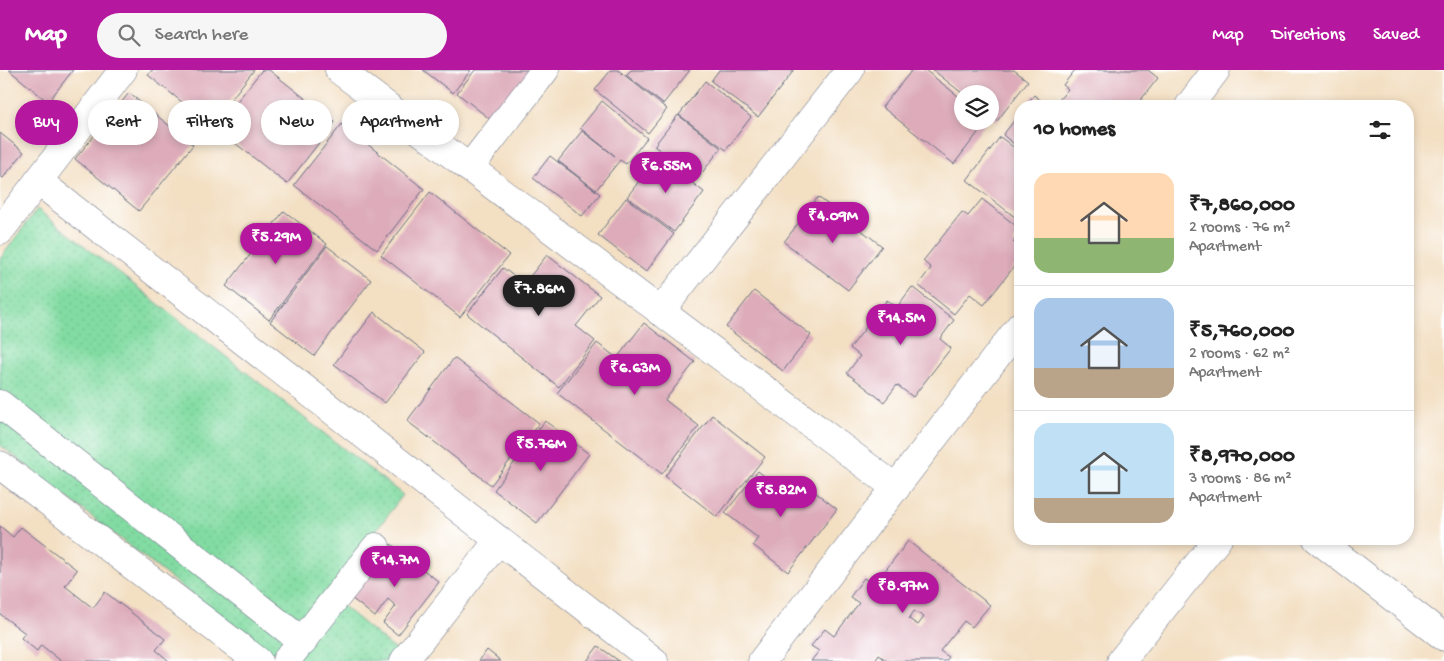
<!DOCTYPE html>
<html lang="en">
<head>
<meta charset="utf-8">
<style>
	body { margin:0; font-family:"Gochi Hand",sans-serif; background:#f6f6f6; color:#222; height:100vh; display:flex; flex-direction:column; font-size:19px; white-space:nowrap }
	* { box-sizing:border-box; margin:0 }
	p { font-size:16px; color:#767676 }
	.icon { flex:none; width:28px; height:28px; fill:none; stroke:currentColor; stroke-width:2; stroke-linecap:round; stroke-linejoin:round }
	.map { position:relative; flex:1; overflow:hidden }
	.side { position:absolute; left:1014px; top:30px; width:400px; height:445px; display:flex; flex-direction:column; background:#fff; border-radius:20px; box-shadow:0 2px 8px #0003 }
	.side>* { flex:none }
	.top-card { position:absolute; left:15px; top:30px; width:475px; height:45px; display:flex; gap:10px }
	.tools { position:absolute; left:954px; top:15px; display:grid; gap:10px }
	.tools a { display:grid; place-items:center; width:45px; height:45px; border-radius:50%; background:#fff; box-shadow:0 2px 8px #0003; font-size:25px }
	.price { position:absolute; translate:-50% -42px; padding:0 11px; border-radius:18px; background:#b5179e; color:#fff; font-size:16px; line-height:32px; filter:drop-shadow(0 1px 2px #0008) }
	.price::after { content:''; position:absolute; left:50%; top:30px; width:15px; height:11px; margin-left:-8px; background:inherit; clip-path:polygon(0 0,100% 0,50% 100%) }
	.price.active { background:#222; color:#fff }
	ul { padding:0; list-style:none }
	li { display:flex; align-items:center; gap:15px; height:125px; padding:0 20px }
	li+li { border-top:1px solid #e0e0e0 }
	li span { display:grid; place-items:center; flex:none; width:140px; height:100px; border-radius:15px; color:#555 }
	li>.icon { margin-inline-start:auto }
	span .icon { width:60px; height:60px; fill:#fffc; stroke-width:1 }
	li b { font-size:21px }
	h2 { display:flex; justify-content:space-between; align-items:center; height:60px; padding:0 20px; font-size:21px }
	.pill { padding:0 18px; border-radius:22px; background:#fff; box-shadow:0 2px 8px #0003; font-size:18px; line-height:45px }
	.pill.active { background:#b5179e; color:#fff }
	header { display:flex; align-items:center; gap:30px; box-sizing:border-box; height:70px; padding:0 25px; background:#b5179e; color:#fff }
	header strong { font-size:24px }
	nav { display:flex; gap:28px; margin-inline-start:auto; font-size:18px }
	.search { width:350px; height:45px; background:#f6f6f6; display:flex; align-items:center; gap:12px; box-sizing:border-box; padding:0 18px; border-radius:28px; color:#767676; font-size:19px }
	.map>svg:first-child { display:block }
</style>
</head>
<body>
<header>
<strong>Map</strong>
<div class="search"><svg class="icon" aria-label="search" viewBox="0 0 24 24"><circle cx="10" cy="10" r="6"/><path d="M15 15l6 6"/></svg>Search here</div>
<nav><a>Map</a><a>Directions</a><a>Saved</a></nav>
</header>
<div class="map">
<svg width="1444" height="591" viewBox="0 0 1444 591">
	<defs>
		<pattern id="park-dots" width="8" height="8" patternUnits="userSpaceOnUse" patternTransform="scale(1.25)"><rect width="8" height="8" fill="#82dca2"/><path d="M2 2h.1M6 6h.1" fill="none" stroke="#70bd8e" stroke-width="1.8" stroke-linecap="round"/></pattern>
	</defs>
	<rect width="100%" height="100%" fill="#fff"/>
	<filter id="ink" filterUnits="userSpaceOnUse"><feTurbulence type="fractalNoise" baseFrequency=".02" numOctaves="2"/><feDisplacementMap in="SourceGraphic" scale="10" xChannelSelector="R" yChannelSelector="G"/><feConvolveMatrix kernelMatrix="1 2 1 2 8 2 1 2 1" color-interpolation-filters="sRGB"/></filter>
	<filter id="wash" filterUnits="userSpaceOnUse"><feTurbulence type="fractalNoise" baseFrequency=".0096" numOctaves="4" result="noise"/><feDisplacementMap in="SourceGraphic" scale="20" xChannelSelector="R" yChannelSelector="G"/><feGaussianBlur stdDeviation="1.12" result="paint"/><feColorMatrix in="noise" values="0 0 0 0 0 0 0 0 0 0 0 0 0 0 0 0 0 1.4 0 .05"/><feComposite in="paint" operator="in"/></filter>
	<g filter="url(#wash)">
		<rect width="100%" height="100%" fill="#f3dfc2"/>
		<!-- park -->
		<polygon fill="url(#park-dots)" stroke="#4e8680" points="37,139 403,425 328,524 397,581 389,591 277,591 0,375 0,189"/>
		<g id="blocks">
			<!-- building -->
			<g fill="#ddabba" fill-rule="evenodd">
				<polygon points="9,0 73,0 48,32"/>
				<polygon points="152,0 254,0 211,55 148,5"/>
				<polygon points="262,0 269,0 335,52 287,114 216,58"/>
				<polygon points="423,0 471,0 453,23"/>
				<polygon points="475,0 531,0 491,50 457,23"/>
				<polygon points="611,0 618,0 667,39 648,63 595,20"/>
				<polygon points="631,0 690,0 663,34 626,5"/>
				<polygon points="719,0 794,0 758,47 711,11"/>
				<polygon points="912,0 925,0 962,29 962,51 987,51 954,94 882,37"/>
				<polygon points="933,0 1014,0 1028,11 997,51 990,45 990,24 963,24"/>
				<polygon points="1075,0 1148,0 1158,8 1136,36 1054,36 1068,19 1063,15"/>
				<polygon points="705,11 751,47 726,80 679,45"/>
				<polygon points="129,23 193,75 139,141 75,89"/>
				<polygon points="1034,25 1048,36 1025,36"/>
				<polygon points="602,31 647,68 626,94 620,90 596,120 558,91 582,61 615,86 580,58"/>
				<polygon points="1020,43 1020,79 1003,65"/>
				<polygon points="678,45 721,78 698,108 654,76"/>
				<polygon points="342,54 424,119 377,180 294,115"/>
				<polygon points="0,63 24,82 3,108 0,106"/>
				<polygon points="1000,67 1020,82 1020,151 967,110"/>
				<polygon points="550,86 600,124 582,146 533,108"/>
				<polygon points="658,86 704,122 674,162 627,127"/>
				<polygon points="430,122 509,185 460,247 381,185"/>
				<polygon points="818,127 882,176 848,220 784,172"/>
				<polygon points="626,128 674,164 646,202 598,165"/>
				<polygon points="982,129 1020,159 1020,163 1013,172 1020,178 1020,189 984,235 970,224 954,244 918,215 931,198 923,191 962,142 968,146"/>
				<polygon points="284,141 327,174 269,250 226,216"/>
				<polygon points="327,176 371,210 314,286 270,252"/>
				<polygon points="547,185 600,226 576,256 595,271 559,317 467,244 503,198 524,214"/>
				<polygon points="912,217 954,250 940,269 951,278 913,327 897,315 884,332 847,303 860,286 850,278 887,230 897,237"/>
				<polygon points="754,221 811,265 783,301 726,257"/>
				<polygon points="374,242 425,282 385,333 334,294"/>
				<polygon points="644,253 695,292 665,330 699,356 662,404 557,323 597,273 617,288"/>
				<polygon points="454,288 539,353 491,415 407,351"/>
				<polygon points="712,345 765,387 717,447 665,406"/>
				<polygon points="545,351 589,384 537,453 494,420"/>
				<polygon points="758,401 790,427 802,412 837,439 788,502 753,475 758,468 725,443"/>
				<polygon points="0,456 13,467 21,457 77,500 65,516 93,538 105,522 165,569 156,580 169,591 61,591 41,575 37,581 21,568 25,563 0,544"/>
				<path d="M908 471 990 535 972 557 964 551 940 581 949 587 946 591H887L879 585 875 591H811L819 581 811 576 825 559 834 566 859 533 850 527 864 508 874 515ZM914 541 924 547 918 555 909 549Z"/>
				<polygon points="391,474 439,512 398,565 383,553 396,536 388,529 375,547 350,527"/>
				<polygon points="598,576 619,591 587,591"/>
				<polygon points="487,580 501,591 479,591"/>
			</g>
		</g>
	</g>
	<g filter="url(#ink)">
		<use href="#blocks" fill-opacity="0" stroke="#676d81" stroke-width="1"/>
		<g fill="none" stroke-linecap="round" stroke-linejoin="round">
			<defs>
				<g id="minor">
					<polyline points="339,0 896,418"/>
					<polyline points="1189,36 1216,0"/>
					<polyline points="469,98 545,0"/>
					<polyline points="38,111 654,591"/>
					<polyline points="0,161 123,0"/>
					<polyline points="660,242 850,0"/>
					<polyline points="0,334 303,572"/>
					<polyline points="0,395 258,591"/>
					<polyline points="1317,469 1444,567"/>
					<polyline points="286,591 376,477"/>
					<polyline points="404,591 498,471"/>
					<polyline points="762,591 1020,256"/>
					<polyline points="1121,591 1218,469"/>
				</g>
			</defs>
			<!-- minor casing -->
			<use href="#minor" stroke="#676d81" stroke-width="29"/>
			<!-- minor -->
			<use href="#minor" stroke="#fff" stroke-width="28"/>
		</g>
	</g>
</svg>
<div class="tools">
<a><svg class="icon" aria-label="layers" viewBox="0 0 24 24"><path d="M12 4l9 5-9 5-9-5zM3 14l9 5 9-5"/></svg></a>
</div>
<b class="price" style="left:666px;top:124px">₹6.55M</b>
<b class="price" style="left:833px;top:174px">₹4.09M</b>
<b class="price" style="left:276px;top:195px">₹5.29M</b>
<b class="price active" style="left:539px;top:247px">₹7.86M</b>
<b class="price" style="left:901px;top:276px">₹14.5M</b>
<b class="price" style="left:635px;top:326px">₹6.63M</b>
<b class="price" style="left:541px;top:402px">₹5.76M</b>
<b class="price" style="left:781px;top:448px">₹5.82M</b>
<b class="price" style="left:395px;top:518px">₹14.7M</b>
<b class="price" style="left:903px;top:544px">₹8.97M</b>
<div class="top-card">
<a class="pill active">Buy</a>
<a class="pill">Rent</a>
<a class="pill">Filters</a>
<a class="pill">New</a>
<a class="pill">Apartment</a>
</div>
<section class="side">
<h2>10 homes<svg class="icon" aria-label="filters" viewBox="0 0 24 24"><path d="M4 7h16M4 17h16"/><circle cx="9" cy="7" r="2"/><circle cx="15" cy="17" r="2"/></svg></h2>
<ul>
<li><span style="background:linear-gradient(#ffd9b3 65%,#8fb573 0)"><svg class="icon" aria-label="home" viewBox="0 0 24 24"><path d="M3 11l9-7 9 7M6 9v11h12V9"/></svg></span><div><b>₹7,860,000</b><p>2 rooms · 76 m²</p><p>Apartment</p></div></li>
<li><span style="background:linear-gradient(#a9c7e8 70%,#b9a48a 0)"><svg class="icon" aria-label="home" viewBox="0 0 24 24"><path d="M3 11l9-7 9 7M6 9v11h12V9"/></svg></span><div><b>₹5,760,000</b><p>2 rooms · 62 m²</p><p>Apartment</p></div></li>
<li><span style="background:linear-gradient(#bfe0f5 75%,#b9a48a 0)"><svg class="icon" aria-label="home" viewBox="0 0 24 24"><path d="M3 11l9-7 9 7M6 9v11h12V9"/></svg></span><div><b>₹8,970,000</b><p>3 rooms · 86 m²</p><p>Apartment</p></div></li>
</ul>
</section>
</div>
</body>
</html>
